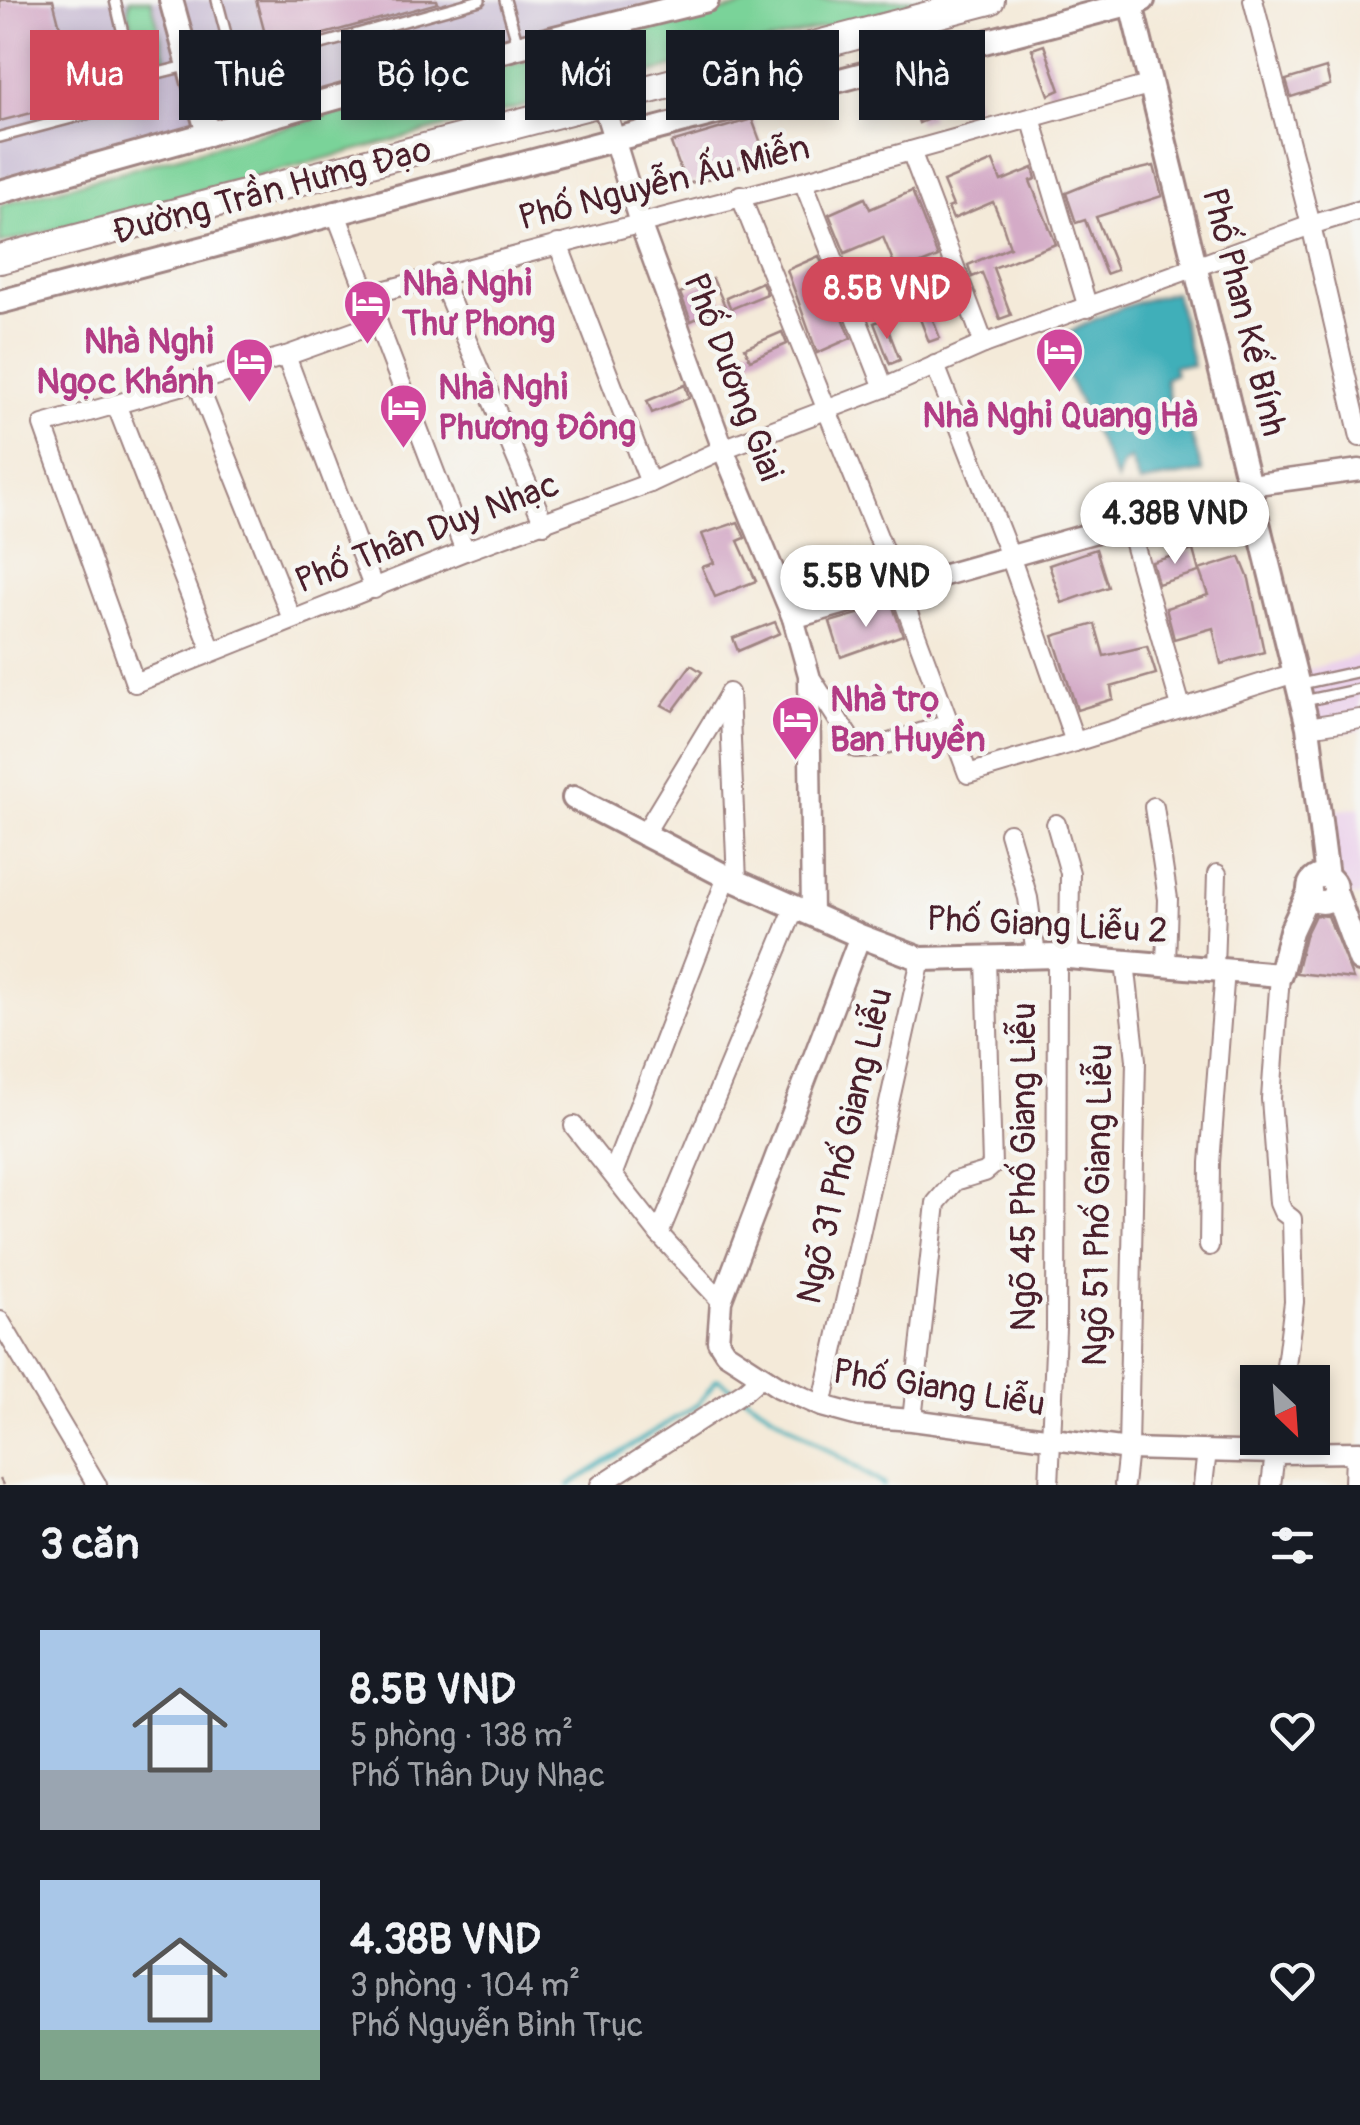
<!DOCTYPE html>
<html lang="vi">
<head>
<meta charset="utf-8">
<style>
	body { margin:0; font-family:Pangolin,sans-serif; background:#20242c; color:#f1f3f6; height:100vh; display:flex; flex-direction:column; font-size:38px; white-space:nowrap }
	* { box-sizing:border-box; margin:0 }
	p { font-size:32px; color:#9ea1a6 }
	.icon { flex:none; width:55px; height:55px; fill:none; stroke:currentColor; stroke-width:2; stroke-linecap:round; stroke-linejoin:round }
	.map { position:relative; height:1485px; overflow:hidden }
	.panel { display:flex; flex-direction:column; background:#171b24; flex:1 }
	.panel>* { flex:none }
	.hud { position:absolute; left:30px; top:30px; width:1300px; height:90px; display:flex; gap:20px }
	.needle { width:65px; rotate:155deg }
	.fabs { position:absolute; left:1240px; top:1365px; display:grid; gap:20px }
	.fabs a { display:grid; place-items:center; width:90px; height:90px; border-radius:0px; background:#171b24; box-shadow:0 5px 15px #0003; font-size:50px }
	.price { position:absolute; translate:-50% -85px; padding:0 22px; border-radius:35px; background:#fff; color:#222; font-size:32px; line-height:65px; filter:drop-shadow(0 2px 5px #0008) }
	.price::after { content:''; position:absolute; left:50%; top:60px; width:30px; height:22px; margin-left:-15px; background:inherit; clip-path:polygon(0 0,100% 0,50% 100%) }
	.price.active { background:#d1495b; color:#fff }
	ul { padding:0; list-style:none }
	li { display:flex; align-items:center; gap:30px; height:250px; padding:0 40px }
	li span { display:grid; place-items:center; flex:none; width:280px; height:200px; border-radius:0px; color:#555 }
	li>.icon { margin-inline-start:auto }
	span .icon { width:120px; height:120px; fill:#fffc; stroke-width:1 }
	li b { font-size:42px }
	h2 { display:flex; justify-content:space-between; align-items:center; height:120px; padding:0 40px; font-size:42px }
	.chip { padding:0 35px; border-radius:0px; background:#171b24; box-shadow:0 5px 15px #0003; font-size:35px; line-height:90px }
	.chip.active { background:#d1495b; color:#fff }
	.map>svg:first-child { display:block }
</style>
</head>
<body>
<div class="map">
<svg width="1360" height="1485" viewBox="0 0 1360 1485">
	<rect width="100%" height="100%" fill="#f6f6f2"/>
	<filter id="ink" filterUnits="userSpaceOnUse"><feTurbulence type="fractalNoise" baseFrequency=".01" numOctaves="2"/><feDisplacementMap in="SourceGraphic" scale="20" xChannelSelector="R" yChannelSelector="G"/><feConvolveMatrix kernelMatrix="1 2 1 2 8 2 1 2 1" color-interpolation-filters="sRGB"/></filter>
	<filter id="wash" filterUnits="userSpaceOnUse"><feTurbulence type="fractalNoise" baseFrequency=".0048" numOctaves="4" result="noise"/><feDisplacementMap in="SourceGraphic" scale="40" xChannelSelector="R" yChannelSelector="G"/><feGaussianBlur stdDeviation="2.25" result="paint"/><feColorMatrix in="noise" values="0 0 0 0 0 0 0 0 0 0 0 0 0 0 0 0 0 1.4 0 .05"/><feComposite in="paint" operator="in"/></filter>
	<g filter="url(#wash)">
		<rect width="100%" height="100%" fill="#f4ead9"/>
		<!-- built -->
		<g fill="#ebd1eb">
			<polygon points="1360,655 1360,730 1309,737 1295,673"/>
			<polygon points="1360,807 1360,896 1347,897 1320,813"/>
		</g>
		<!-- industrial -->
		<polygon fill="#cbbfd5" points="0,0 666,0 0,179"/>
		<!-- green -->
		<g fill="#7ad399" stroke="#627962" stroke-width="2.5">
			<polygon points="130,0 151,0 167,61 143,67 128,11"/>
			<polygon points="769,0 928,0 0,244 0,205 575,47"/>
		</g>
		<!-- water -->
		<path fill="#3fafb9" stroke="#446772" stroke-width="2.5" d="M1175 292 1193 365 1173 366 1175 374 1165 379 1175 423H1187L1203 472 1139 483 1130 459 1122 466 1117 481 1052 344C1089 318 1131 302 1175 292Z"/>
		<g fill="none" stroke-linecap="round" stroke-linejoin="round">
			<!-- stream -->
			<g stroke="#3fafb9" stroke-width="4">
				<polyline points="744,1396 884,1485"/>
				<polyline points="569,1485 698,1404 717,1379 736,1391"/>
			</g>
		</g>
		<g id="blocks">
			<!-- building -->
			<g fill="#d4abc7">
				<polygon points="0,0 53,0 79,101 0,121"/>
				<polygon points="256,0 437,0 438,3 269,49"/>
				<polygon points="1044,45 1060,90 1049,95 1032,49"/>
				<polygon points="961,66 977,106 959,112 944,72"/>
				<polygon points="1326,68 1330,85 1291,97 1286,80"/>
				<polygon points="917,79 931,118 919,123 906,83"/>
				<polygon points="752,119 768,162 756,167 754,161 712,178 686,184 671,143"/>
				<polygon points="993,161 1001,181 1033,168 1036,179 1030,181 1056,244 993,268 1011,315 1000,319 982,273 972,277 968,265 1010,247 1002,223 993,202 953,219 948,208 953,206 943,182"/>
				<polygon points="1154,166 1162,196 1096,217 1117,270 1106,274 1085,220 1076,223 1066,193 1105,177"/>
				<polygon points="912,191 938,257 859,290 854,278 893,261 883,237 845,253 829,214 865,198 870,209"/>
				<polygon points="819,256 851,338 817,353 787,270"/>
				<polygon points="713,279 725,306 691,321 680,293"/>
				<polygon points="762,282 767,294 731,309 726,298"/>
				<polygon points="924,297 940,338 929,342 913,301"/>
				<polygon points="884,319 900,360 890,364 874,323"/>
				<polygon points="782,332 787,344 750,360 745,348"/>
				<polygon points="685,385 689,398 652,413 647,401"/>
				<polygon points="738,522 745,538 738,541 756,581 715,597 702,567 714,563 702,534"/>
				<polygon points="1096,549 1108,587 1062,603 1049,565"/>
				<polygon points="1193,550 1199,572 1158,584 1152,562"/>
				<polygon points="1240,557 1249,579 1264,652 1221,664 1213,628 1174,639 1166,608 1208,595 1199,570"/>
				<polygon points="892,604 903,635 841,657 830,622"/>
				<polygon points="775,622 780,633 738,651 733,638"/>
				<polygon points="1095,624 1104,656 1147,646 1156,674 1111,687 1113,699 1077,710 1053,636"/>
				<polygon points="691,665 702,672 673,711 662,705"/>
				<polygon points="1315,915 1328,916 1353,979 1296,973 1305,936"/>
			</g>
		</g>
	</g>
	<g filter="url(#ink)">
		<use href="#blocks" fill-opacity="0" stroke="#9f8482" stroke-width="2.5"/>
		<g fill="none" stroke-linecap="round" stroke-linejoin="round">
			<defs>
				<g id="service">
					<polyline points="115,0 134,79 186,66"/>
					<polyline points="217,0 235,68 480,0"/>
					<polyline points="505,0 518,45"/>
					<polyline points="0,137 140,100 134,79"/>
					<polyline points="1301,684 1360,671"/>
					<polyline points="1304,701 1360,689"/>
				</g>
				<g id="minor">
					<polyline points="1253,0 1311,225 1360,437"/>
					<polyline points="1031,118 1088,308"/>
					<polyline points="911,151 984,344"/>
					<polyline points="803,181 884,388"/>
					<polyline points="740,195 898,586 968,774 1075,742"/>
					<polyline points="335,211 465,551"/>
					<polyline points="558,244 650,483"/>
					<polyline points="439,274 544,524"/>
					<polyline points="367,295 803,181 1152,84"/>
					<polyline points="378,323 286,356 43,425 135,683 465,551 650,483 723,449 884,388 984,344 1311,225 1360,210"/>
					<polyline points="286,356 374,589"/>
					<polyline points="935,365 1010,556 1075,742 1295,673"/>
					<polyline points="197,382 292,619"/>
					<polyline points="116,404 212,651"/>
					<polyline points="1128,523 1181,707"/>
					<polyline points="809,675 856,748 877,747 951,723"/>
					<polyline points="729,693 737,881"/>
					<polyline points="1308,727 1360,719"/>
					<polyline points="1154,807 1168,899 1166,965"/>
					<polyline points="1056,824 1070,873 1069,957"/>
					<polyline points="1009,833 1028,898 1036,955"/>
					<polyline points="643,836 729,694"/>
					<polyline points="1214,969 1217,874"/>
					<polyline points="1280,975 1271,1099 1279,1203 1283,1212 1292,1219 1294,1302 1284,1382"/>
					<polyline points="574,1126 659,1234 721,1301"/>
					<polyline points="613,1173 727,877"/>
					<polyline points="659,1234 795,907"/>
					<polyline points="1209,1246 1210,1163 1225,970"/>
					<polyline points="0,1321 97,1485"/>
					<polyline points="822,1406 921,959"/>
					<polyline points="912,1420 936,1203 955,1181 985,1172 992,1166 986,959"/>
					<polyline points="600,1485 745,1391 762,1376"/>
					<polyline points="1049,1485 1056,1329 1057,956"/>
					<polyline points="1124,1485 1128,1449 1136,1060 1125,962"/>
					<polyline points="1203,1485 1207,1451"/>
					<polyline points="1271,1485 1277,1438"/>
					<polyline points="1354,1485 1355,1452"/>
				</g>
				<g id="tertiary">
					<polyline points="602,100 640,223 723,449 793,618 809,675 812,915"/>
					<polyline points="793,618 1128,523 1250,485 1360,470"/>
					<polyline points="860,936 721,1301 718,1341 725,1352 779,1387 822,1406 859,1416 912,1420 1128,1449 1275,1453 1360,1452"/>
				</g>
				<g id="secondary">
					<polyline points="171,0 208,134"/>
					<polyline points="1130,0 1308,727 1327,877"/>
					<polyline points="0,192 518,47 707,0"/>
					<polyline points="0,302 1143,0"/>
					<polyline points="574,798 727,877 860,936 921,959 1057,956 1280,975 1291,931 1310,890"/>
					<circle cx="1322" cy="889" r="13"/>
					<polyline points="1335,891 1360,960"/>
				</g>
				<polyline id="trunk" points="0,259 990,0"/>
			</defs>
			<!-- service casing -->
			<use href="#service" stroke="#9f8482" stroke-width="14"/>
			<!-- minor casing -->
			<use href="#minor" stroke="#9f8482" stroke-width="22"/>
			<!-- tertiary casing -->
			<use href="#tertiary" stroke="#9f8482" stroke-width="25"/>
			<!-- secondary casing -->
			<use href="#secondary" stroke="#9f8482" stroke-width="28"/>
			<!-- trunk casing -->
			<use href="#trunk" stroke="#9f8482" stroke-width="32"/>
			<!-- path -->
			<polyline stroke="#9f8482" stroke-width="2.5" stroke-dasharray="8 8" stroke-linecap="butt" points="0,1479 3,1485"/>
			<!-- service -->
			<use href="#service" stroke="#fff" stroke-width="9"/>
			<!-- minor -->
			<use href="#minor" stroke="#fff" stroke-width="18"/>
			<!-- tertiary -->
			<use href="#tertiary" stroke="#fff" stroke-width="20"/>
			<!-- secondary -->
			<use href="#secondary" stroke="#fff" stroke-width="22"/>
			<!-- trunk -->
			<use href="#trunk" stroke="#fff" stroke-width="28"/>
		</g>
	</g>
	<!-- icons -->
	<defs>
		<symbol id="hotel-pin" viewBox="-11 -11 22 30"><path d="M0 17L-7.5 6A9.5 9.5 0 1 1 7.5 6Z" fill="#d1479c" stroke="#f6f6f2"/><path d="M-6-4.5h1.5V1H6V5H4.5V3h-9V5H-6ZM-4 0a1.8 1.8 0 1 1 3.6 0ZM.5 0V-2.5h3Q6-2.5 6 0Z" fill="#fff"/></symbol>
	</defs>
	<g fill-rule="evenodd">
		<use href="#hotel-pin" x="340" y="276" width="55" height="75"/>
		<use href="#hotel-pin" x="1032" y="324" width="55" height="75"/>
		<use href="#hotel-pin" x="222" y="334" width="55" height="75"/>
		<use href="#hotel-pin" x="376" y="380" width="55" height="75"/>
		<use href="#hotel-pin" x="768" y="692" width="55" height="75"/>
	</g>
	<g text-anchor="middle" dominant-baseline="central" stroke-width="9" stroke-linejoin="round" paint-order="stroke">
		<!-- street labels -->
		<g font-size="35" fill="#4a1f2b" stroke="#f6f6f2">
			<text transform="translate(664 183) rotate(-14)">Phố Nguyễn Ấu Miễn</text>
			<text transform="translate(272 191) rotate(-15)">Đường Trần Hưng Đạo</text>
			<text transform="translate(1244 312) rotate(76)">Phố Phan Kế Bính</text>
			<text transform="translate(733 377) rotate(69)">Phố Dương Giai</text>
			<text transform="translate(427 533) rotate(-21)">Phố Thân Duy Nhạc</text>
			<text transform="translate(1047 925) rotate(3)">Phố Giang Liễu 2</text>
			<text transform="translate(845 1146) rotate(-77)">Ngõ 31 Phố Giang Liễu</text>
			<text transform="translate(1024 1167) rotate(-90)">Ngõ 45 Phố Giang Liễu</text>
			<text transform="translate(1098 1205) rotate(-89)">Ngõ 51 Phố Giang Liễu</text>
			<text transform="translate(939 1388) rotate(9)">Phố Giang Liễu</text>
		</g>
		<!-- hotel labels -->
		<g font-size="35" font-weight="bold" fill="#b23c85" stroke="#f6f6f2" text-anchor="start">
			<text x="402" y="284">Nhà Nghỉ<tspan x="402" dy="40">Thư Phong</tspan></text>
			<text x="214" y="342" text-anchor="end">Nhà Nghỉ<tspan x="214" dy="40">Ngọc Khánh</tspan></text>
			<text x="438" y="388">Nhà Nghỉ<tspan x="438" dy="40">Phương Đông</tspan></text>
			<text x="1060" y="416" text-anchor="middle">Nhà Nghỉ Quang Hà</text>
			<text x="830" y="700">Nhà trọ<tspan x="830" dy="40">Ban Huyền</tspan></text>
		</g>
	</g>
</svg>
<div class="fabs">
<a><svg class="needle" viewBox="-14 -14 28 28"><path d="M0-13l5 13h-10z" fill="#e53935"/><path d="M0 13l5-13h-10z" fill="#9ea1a6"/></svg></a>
</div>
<b class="price active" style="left:887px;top:342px">8.5B VND</b>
<b class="price" style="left:1175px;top:567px">4.38B VND</b>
<b class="price" style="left:866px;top:630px">5.5B VND</b>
<div class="hud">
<a class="chip active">Mua</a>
<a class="chip">Thuê</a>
<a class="chip">Bộ lọc</a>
<a class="chip">Mới</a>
<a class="chip">Căn hộ</a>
<a class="chip">Nhà</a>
</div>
</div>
<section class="panel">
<h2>3 căn<svg class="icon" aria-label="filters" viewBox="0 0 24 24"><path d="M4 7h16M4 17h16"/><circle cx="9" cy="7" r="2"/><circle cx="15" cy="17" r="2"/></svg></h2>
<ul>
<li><span style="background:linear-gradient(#a9c7e8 70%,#9aa5b1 0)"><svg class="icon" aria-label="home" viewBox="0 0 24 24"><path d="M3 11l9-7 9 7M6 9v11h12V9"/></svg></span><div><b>8.5B VND</b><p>5 phòng · 138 m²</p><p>Phố Thân Duy Nhạc</p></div><svg class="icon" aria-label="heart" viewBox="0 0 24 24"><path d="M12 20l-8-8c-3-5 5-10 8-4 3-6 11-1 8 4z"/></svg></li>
<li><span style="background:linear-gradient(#a9c7e8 75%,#7fa58c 0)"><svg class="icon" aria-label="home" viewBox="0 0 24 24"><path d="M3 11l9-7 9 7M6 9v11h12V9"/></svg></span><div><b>4.38B VND</b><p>3 phòng · 104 m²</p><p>Phố Nguyễn Bỉnh Trục</p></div><svg class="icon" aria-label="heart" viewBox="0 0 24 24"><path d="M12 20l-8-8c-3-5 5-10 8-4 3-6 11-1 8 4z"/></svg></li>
</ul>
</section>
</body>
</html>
